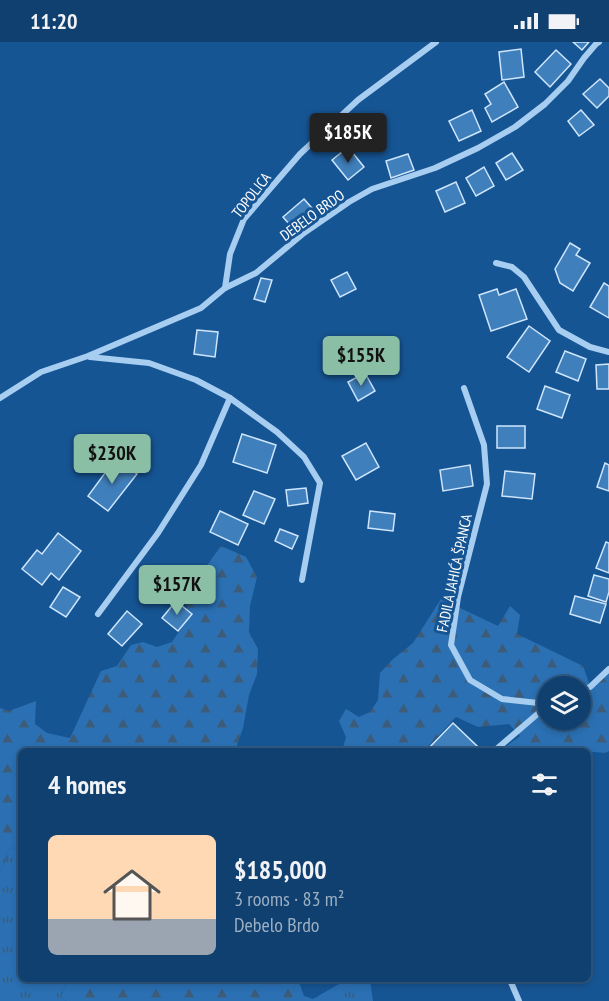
<!DOCTYPE html>
<html lang="en">
<head>
<meta charset="utf-8">
<style>
	body { margin:0; font-family:"PT Sans Narrow",sans-serif; background:#194774; color:#f1f3f6; height:100vh; display:flex; flex-direction:column; font-size:22px; white-space:nowrap }
	* { box-sizing:border-box; margin:0 }
	p { font-size:20px; color:#9cafc3 }
	.icon { flex:none; width:33px; height:33px; fill:none; stroke:currentColor; stroke-width:2; stroke-linecap:round; stroke-linejoin:round }
	.map { position:relative; flex:1; overflow:hidden }
	.panel { position:absolute; left:18px; top:706px; width:573px; height:234px; display:flex; flex-direction:column; background:#10406f; border-radius:9px; box-shadow:0 3px 9px #0003,0 0 0 2px #305982 }
	.panel>* { flex:none }
	.buttons { position:absolute; left:537px; top:634px; display:grid; gap:12px }
	.buttons a { display:grid; place-items:center; width:54px; height:54px; border-radius:50%; background:#10406f; box-shadow:0 3px 9px #0003,0 0 0 2px #305982; font-size:30px }
	.price { position:absolute; translate:-50% -51px; padding:0 14px; border-radius:6px; background:#8abfa5; color:#111; font-size:20px; line-height:39px; filter:drop-shadow(0 2px 3px #0008) }
	.price::after { content:''; position:absolute; left:50%; top:36px; width:18px; height:14px; margin-left:-9px; background:inherit; clip-path:polygon(0 0,100% 0,50% 100%) }
	.price.active { background:#222; color:#fff }
	ul { padding:0; list-style:none }
	li { display:flex; align-items:center; gap:18px; height:150px; padding:0 30px }
	li span { display:grid; place-items:center; flex:none; width:168px; height:120px; border-radius:9px; color:#555 }
	li>.icon { margin-inline-start:auto }
	span .icon { width:72px; height:72px; fill:#fffc; stroke-width:1 }
	li b { font-size:26px }
	h2 { display:flex; justify-content:space-between; align-items:center; height:72px; padding:0 30px; font-size:26px }
	.status { display:flex; justify-content:space-between; align-items:center; height:42px; padding:0 30px; background:#10406f; direction:ltr }
	.status svg { height:16px; fill:currentColor }
	.map>svg:first-child { display:block }
</style>
</head>
<body>
<div class="status"><b>11:20</b><svg viewBox="0 0 49 12"><path d="M0 12V9h3v3zM5 12V6h3v6zM10 12V3h3v9zM15 12V0h3v12zM26 1h20v11H26zM47 4h2v5h-2z"/></svg></div>
<div class="map">
<svg width="609" height="959" viewBox="0 0 609 959">
	<defs>
		<pattern id="grass-tufts" width="24" height="20" patternUnits="userSpaceOnUse" patternTransform="scale(1.5)"><rect width="24" height="20" fill="#2a70b3"/><path d="M3 7l-1-3M5 7V3M7 7l1-3M15 17l-1-3M17 17v-4M19 17l1-3" fill="none" stroke="#3d5c7a"/></pattern>
		<pattern id="forest-firs" width="22" height="20" patternUnits="userSpaceOnUse" patternTransform="scale(1.5)"><rect width="22" height="20" fill="#2a70b3"/><path d="M5 1l3.5 6h-7zM16 11l3.5 6h-7z" fill="#3d5c7a"/></pattern>
	</defs>
	<rect width="100%" height="100%" fill="#165594"/>
	<!-- grass -->
	<g fill="url(#grass-tufts)">
		<polygon points="14,805 21,813 21,938 67,938 61,955 66,959 0,959 0,829 4,824 8,808"/>
		<polygon points="338,938 370,938 373,959 313,959 313,957 339,942"/>
	</g>
	<!-- forest -->
	<g fill="url(#forest-firs)" fill-rule="evenodd">
		<polygon points="221,504 246,515 257,535 250,564 249,590 258,607 257,632 249,653 243,686 235,709 21,710 21,813 14,805 8,808 4,824 0,829 0,666 9,669 36,659 35,682 47,691 70,696 101,629 117,624 131,603 143,600 157,605 172,600 183,584 187,564 197,537"/>
		<path d="M441 557 498 584 510 564 520 573 517 592 583 624 590 644 609 627V709L605 711 574 708 572 710 500 709 520 694 509 682 478 685 456 675 424 709H342L346 695 339 679 346 667 359 675 370 670 378 658 380 631 392 618 413 601ZM548 645H580V678H548Z"/>
		<polygon points="67,938 300,938 299,940 304,954 313,957 313,959 66,959 61,955"/>
	</g>
	<!-- building -->
	<g fill="#3f7fbb" stroke="#cee5fc" stroke-width="1.5">
		<polygon points="573,0 589,0 582,8"/>
		<polygon points="521,7 524,35 502,38 499,10"/>
		<polygon points="556,8 571,22 550,45 535,30"/>
		<polygon points="600,37 609,46 609,54 597,66 583,52"/>
		<polygon points="504,40 518,65 492,80 485,66 491,62 485,52"/>
		<polygon points="472,68 481,89 459,99 449,79"/>
		<polygon points="581,68 594,83 579,94 568,79"/>
		<polygon points="348,105 364,125 348,138 332,118"/>
		<polygon points="512,111 523,128 506,138 496,121"/>
		<polygon points="408,112 414,128 391,136 386,119"/>
		<polygon points="484,125 494,144 476,154 466,136"/>
		<polygon points="456,140 465,161 445,170 436,149"/>
		<polygon points="304,157 318,173 297,191 283,175"/>
		<polygon points="570,201 580,207 576,213 590,221 573,249 560,241 555,227"/>
		<polygon points="347,230 356,247 340,255 331,238"/>
		<polygon points="261,236 272,238 265,260 254,257"/>
		<polygon points="604,241 609,244 609,276 590,265"/>
		<polygon points="497,247 499,253 516,247 527,277 491,289 479,253"/>
		<polygon points="529,284 550,299 529,330 507,315"/>
		<polygon points="197,288 218,290 215,315 194,312"/>
		<polygon points="565,309 586,317 578,339 556,330"/>
		<polygon points="609,322 609,347 597,347 596,323"/>
		<polygon points="365,331 375,349 358,359 348,340"/>
		<polygon points="545,344 570,353 562,376 537,367"/>
		<rect x="497" y="384" width="28" height="22"/>
		<polygon points="242,392 276,403 267,431 233,420"/>
		<polygon points="366,401 379,425 356,438 342,414"/>
		<polygon points="116,416 137,432 108,469 88,454"/>
		<polygon points="605,421 609,423 609,449 597,445"/>
		<polygon points="470,423 473,444 443,449 440,428"/>
		<polygon points="505,429 535,432 532,457 502,454"/>
		<polygon points="306,446 308,461 288,464 286,448"/>
		<polygon points="254,449 275,457 264,482 243,473"/>
		<polygon points="220,469 248,482 238,503 210,490"/>
		<polygon points="370,469 395,472 393,489 368,486"/>
		<polygon points="280,487 298,494 292,507 275,499"/>
		<polygon points="58,491 81,509 59,538 51,531 42,543 22,527 37,508 42,512"/>
		<polygon points="606,500 609,501 609,531 596,526"/>
		<polygon points="594,533 609,537 609,550 606,560 588,554"/>
		<polygon points="63,545 80,555 66,575 50,565"/>
		<polygon points="575,554 606,562 600,581 570,572"/>
		<polygon points="176,559 192,572 178,589 162,576"/>
		<polygon points="127,569 142,582 122,604 108,592"/>
		<polygon points="453,681 478,705 475,710 428,710 427,708"/>
	</g>
	<g fill="none" stroke-linecap="round" stroke-linejoin="round">
		<!-- street -->
		<g stroke="#a7cdf1" stroke-width="6">
			<polyline points="496,221 512,225 524,235 559,288 590,305 609,310"/>
			<polyline points="225,246 230,212 244,177 300,112 358,58 436,0"/>
			<polyline points="90,315 149,321 196,338 230,356 201,423 158,491 98,572"/>
			<polyline points="464,346 484,403 487,442 458,555 451,603 470,638 502,657 548,662"/>
			<polyline points="0,356 41,330 88,314 201,266 225,246 256,231 304,191 349,160 372,147 435,126 478,106 515,85 545,62 568,39 584,16 596,2 599,0"/>
			<polyline points="230,356 277,390 304,415 320,441 302,538"/>
			<polyline points="580,648 590,645 609,627"/>
			<polyline points="493,710 548,663"/>
			<polyline points="510,938 519,959"/>
		</g>
	</g>
	<g text-anchor="middle" dominant-baseline="central" stroke-width="6" stroke-linejoin="round" paint-order="stroke">
		<!-- street labels -->
		<g font-size="15" fill="#fff" stroke="#165594">
			<text transform="translate(251 153) rotate(-52)">TOPOLICA</text>
			<text transform="translate(312 173) rotate(-36)">DEBELO BRDO</text>
			<text transform="translate(454 531) rotate(-78)">FADILA JAHIĆA ŠPANCA</text>
		</g>
	</g>
</svg>
<div class="buttons">
<a><svg class="icon" aria-label="layers" viewBox="0 0 24 24"><path d="M12 4l9 5-9 5-9-5zM3 14l9 5 9-5"/></svg></a>
</div>
<b class="price active" style="left:348px;top:122px">$185K</b>
<b class="price" style="left:361px;top:345px">$155K</b>
<b class="price" style="left:112px;top:443px">$230K</b>
<b class="price" style="left:177px;top:574px">$157K</b>
<section class="panel">
<h2>4 homes<svg class="icon" aria-label="filters" viewBox="0 0 24 24"><path d="M4 7h16M4 17h16"/><circle cx="9" cy="7" r="2"/><circle cx="15" cy="17" r="2"/></svg></h2>
<ul>
<li><span style="background:linear-gradient(#ffd9b3 70%,#9aa5b1 0)"><svg class="icon" aria-label="home" viewBox="0 0 24 24"><path d="M3 11l9-7 9 7M6 9v11h12V9"/></svg></span><div><b>$185,000</b><p>3 rooms · 83 m²</p><p>Debelo Brdo</p></div></li>
</ul>
</section>
</div>
</body>
</html>
